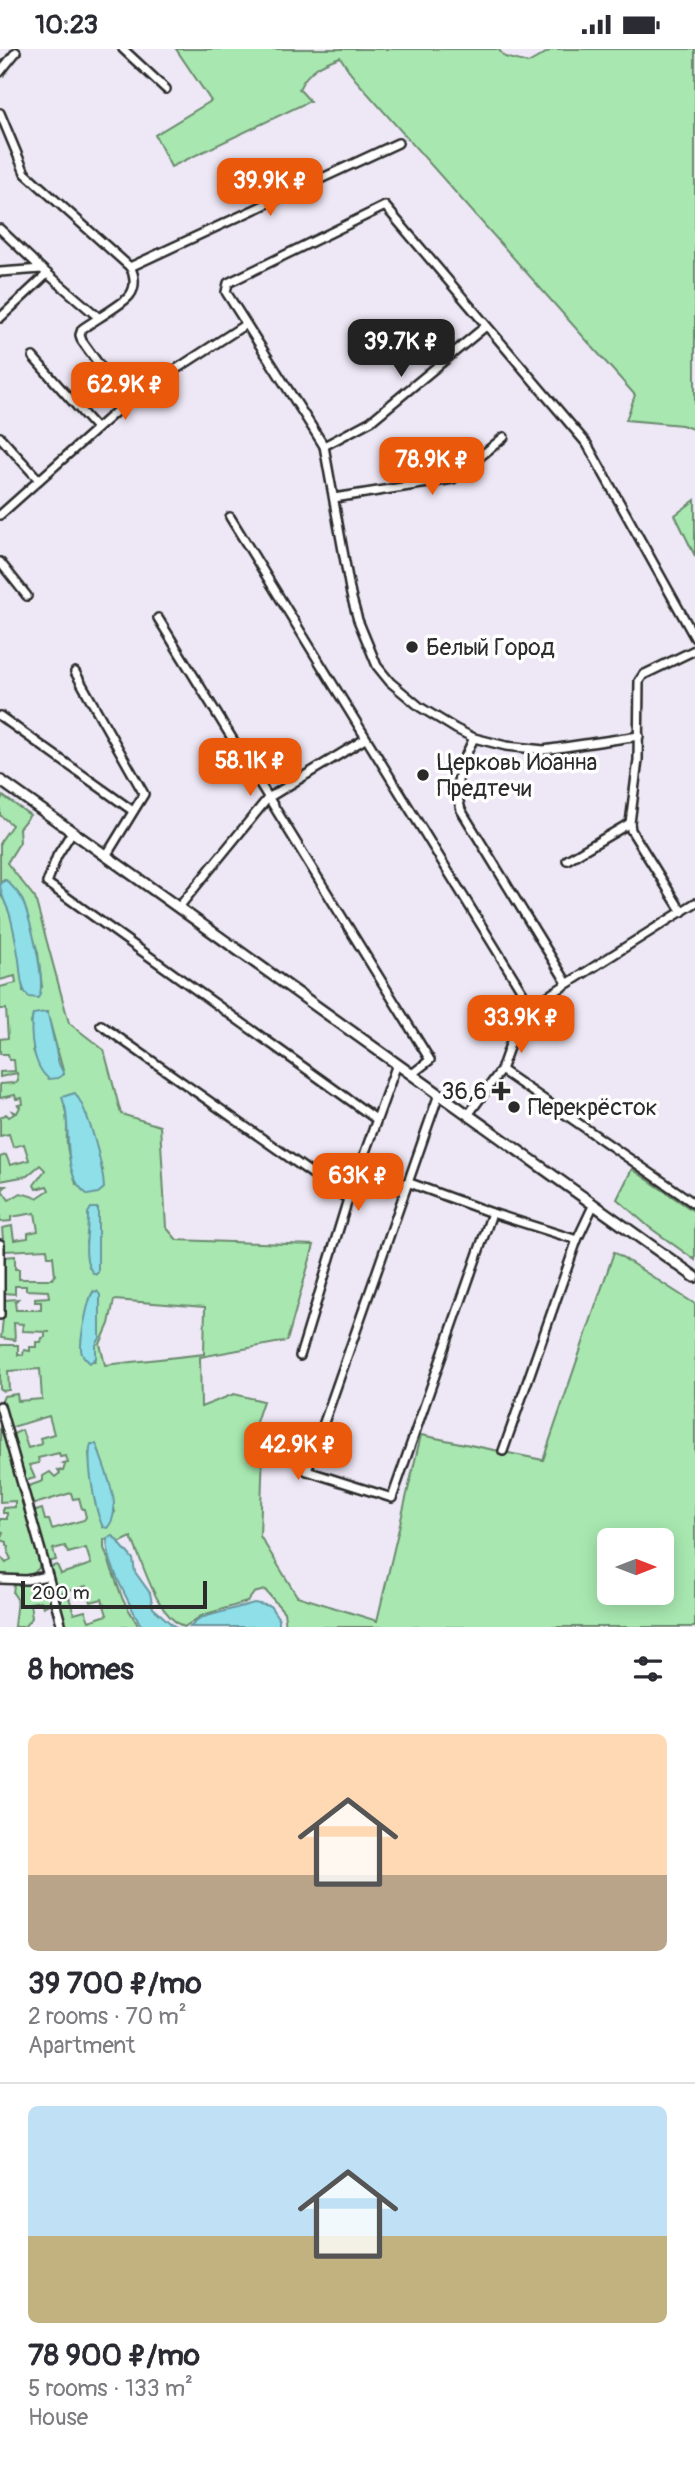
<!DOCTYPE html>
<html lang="en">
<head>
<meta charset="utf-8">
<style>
	body { margin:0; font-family:Pangolin,sans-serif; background:#f7f7f7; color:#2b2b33; height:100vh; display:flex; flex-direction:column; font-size:26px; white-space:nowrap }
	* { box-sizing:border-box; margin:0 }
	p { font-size:23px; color:#7c7c81 }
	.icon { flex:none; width:38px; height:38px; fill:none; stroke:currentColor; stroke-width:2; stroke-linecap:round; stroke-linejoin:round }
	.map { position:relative; height:1578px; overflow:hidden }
	.details { display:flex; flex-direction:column; background:#fff; flex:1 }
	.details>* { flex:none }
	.needle { width:46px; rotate:90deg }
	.tools { position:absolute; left:597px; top:1479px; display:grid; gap:14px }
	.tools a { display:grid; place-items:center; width:77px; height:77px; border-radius:10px; background:#fff; box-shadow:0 4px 18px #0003; font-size:35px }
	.scale { position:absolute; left:21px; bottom:18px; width:186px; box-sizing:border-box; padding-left:7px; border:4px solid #2b2b2b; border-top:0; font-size:19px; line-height:24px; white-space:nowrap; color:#2b2b2b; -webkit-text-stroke:5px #fff; paint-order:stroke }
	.price { position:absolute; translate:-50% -60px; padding:0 16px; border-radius:14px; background:#ea580c; color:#fff; font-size:23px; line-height:46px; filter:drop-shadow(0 2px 4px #0008) }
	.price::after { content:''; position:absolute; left:50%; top:42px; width:21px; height:16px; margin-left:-10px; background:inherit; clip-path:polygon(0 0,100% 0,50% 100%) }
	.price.active { background:#222; color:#fff }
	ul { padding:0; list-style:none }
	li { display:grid; align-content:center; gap:14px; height:371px; padding:0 28px }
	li+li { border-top:2px solid #e1e1e2 }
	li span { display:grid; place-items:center; height:217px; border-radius:10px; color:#555 }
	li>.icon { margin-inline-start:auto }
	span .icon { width:126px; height:126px; fill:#fffc; stroke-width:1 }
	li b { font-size:30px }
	h2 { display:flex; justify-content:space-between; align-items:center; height:84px; padding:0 28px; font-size:30px }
	.status { display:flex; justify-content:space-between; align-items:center; height:49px; padding:0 35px; background:#fff; direction:ltr }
	.status svg { height:19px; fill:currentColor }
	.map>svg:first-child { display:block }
</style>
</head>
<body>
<div class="status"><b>10:23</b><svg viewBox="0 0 49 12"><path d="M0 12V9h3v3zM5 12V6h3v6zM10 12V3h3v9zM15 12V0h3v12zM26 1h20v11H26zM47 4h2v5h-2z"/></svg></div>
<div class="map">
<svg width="695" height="1578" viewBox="0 0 695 1578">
	<rect width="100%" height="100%" fill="#eee8f6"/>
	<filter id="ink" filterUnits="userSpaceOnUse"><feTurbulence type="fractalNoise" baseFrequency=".0143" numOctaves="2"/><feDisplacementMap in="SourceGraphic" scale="14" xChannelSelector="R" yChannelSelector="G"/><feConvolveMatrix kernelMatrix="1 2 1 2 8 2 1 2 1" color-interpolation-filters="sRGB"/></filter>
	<g filter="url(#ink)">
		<!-- green -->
		<g fill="#a8e8b0" stroke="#6a8a6e" stroke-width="2" fill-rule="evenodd">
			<path d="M176 0H498L505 8 528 14 553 0H695V381L682 376 626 371 635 346 354 29 340 8C321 15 308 21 299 40L310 52 171 118 155 86 211 52Z"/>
			<polygon points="695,451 695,507 675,466"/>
			<path d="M3 747 30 766 19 779 20 793 7 814 35 849 69 974 104 1001 121 1065 160 1077 166 1178 177 1191 314 1196 287 1292 200 1308 201 1358 234 1345 263 1352 252 1385 263 1401 260 1487 297 1547 377 1572 421 1386 543 1411 614 1203 695 1255V1578H286L284 1563 265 1541 254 1544 247 1553 203 1566 184 1578C155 1565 144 1515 131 1488L119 1494 113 1487 104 1491V1499L123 1551 139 1578H65L58 1552 69 1548 74 1565 85 1562 89 1572 107 1566 102 1550 91 1553 86 1537 56 1545 50 1518 57 1516 61 1525 91 1515 86 1499 68 1504 65 1497 53 1500 56 1511 47 1513 33 1463 42 1460 45 1471H49L52 1480 84 1471 86 1468 84 1460H82L79 1449 73 1450 71 1444 31 1456 26 1438 43 1432V1427L50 1423 55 1428 60 1424 58 1421 63 1422 65 1416 63 1415 68 1414 66 1407 60 1408 59 1404 38 1409 39 1414 29 1416 35 1429 24 1432 11 1386 22 1381 28 1399 42 1395 40 1389 54 1385 49 1367 9 1379 2 1352 4 1347 17 1345 18 1352 42 1350 40 1320 8 1322 9 1341 3 1342 0 1340V1296H18V1306H23L24 1301 30 1302V1298H36V1293H41L42 1289 45 1288V1283H50L22 1282 23 1275 14 1274 15 1291 1 1289 5 1251 18 1250 15 1253 16 1261H41V1253H35V1249L49 1248 48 1242 26 1241V1237H15V1245L5 1244 4 1208 15 1207V1220H19V1230H52L55 1227 53 1207H48L47 1200 4 1202 2 1179 12 1177 14 1191 28 1189V1184L38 1182 35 1164 11 1168V1172L0 1173V1137H6L2 1141 9 1151 21 1144 37 1149 49 1141 47 1137 36 1140 34 1136 45 1121 40 1116 27 1127 0 1132V1108L6 1106 10 1116 29 1111 24 1095 13 1098 9 1085 0 1087V1069L6 1065 9 1068 14 1065 12 1062 17 1064 20 1058 18 1056 23 1055 22 1049 16 1050 15 1046 0 1049V1035L14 1034 18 1032 17 1024 0 1028V1023L15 1022 14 1011H9L8 1005H0V990L8 989 6 960H0V938L16 934 15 927 0 931V844C16 867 21 914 23 942L42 938 38 904 21 848 4 831 0 834V793L12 776 0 766V752ZM47 963 64 1025 58 1029 39 1014 33 1001 34 988 31 974 33 966ZM64 1057 103 1121 76 1135C73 1122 68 1108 67 1096 66 1083 69 1068 64 1057ZM98 1159V1223L96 1225 86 1193ZM93 1243 96 1309 95 1312H88C76 1296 84 1282 88 1264 89 1256 88 1250 93 1243ZM114 1251 205 1258 204 1305 105 1316 100 1295 109 1275ZM98 1399 115 1463 103 1478 95 1453 89 1404ZM609 1491H662V1544H609Z"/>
			<polygon points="632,1120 695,1163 695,1211 649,1178 617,1150"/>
			<polygon points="0,1375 39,1511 39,1519 32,1526 0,1526 0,1507 6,1514 11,1510 8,1504 9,1497 7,1496 7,1493 1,1491 3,1483 0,1482 0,1470 7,1470 7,1464 3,1464 3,1459 15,1458 15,1452 0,1453"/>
			<polygon points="45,1533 51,1554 43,1558 41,1552 30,1554 32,1569 24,1578 14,1578 17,1550 13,1544 14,1536"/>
		</g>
		<!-- water -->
		<g fill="#8fdfe9" stroke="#67979d" stroke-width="2">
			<path d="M6 831C11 836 17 842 21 848 29 863 48 936 38 949L29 948C19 940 21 918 18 905 16 892 13 878 10 866 6 854 0 846 0 834Z"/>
			<path d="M45 963 48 965 59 1015 64 1025 58 1029 49 1030C33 1018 29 984 33 965Z"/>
			<path d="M75 1044C89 1063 103 1115 104 1139L98 1144 88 1146C63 1129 70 1090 66 1064 66 1058 63 1053 62 1048Z"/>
			<path d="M91 1159H98V1223L94 1225C80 1211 89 1183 88 1164Z"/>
			<path d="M97 1242 100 1246V1289L96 1296V1309L90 1314C87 1311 84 1309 82 1305 78 1296 88 1251 93 1243Z"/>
			<path d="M91 1395H96L98 1399C104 1421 125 1460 107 1479L103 1478C95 1463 86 1411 91 1395Z"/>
			<path d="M113 1487 133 1510 135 1523 150 1544 153 1559 175 1578H143L139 1573C128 1551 106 1514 107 1489Z"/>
			<polygon points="254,1554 270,1557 279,1570 279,1578 190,1578 200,1569"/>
		</g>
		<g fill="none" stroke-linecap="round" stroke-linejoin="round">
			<defs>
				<g id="minor">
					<polyline points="123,0 166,40"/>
					<polyline points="0,23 16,3"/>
					<path d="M0 64 25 124 130 218C135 226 136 238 130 246 125 254 93 272 82 280L80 286 82 292 126 353"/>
					<polyline points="0,180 42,220 98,268"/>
					<polyline points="130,218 398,94"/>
					<polyline points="0,223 42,220"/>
					<polyline points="0,269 47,225"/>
					<polyline points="33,308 96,379"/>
					<polyline points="0,388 39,431"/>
					<polyline points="324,397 371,372 486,277"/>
					<polyline points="334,449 453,430 504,388"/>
					<polyline points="0,466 130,350 246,275"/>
					<polyline points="230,468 531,957"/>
					<polyline points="0,513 27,547"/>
					<polyline points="158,569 430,1011 412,1025"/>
					<polyline points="75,623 144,745 106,807"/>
					<polyline points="0,667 133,762"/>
					<polyline points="639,687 544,701 506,697 474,689 456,680 420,658 390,633 377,617 358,571 351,546 324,397 226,243 228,234 385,157 587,395 695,589"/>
					<path d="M474 689C462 713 452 733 461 761L567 934"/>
					<polyline points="72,783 57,807 47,834 376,1070"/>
					<polyline points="567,811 630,774"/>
					<polyline points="695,854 521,964 501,1021 695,1155"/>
					<polyline points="179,858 268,749 365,690"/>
					<polyline points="682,863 631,781 630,774 638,711 639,632 643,626 695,601"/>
					<polyline points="101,976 348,1150"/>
					<polyline points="439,1045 307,1422 392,1449 492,1164"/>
					<polyline points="468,1066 501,1021"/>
					<polyline points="407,1133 492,1164 577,1191"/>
					<polyline points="0,1195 0,1266"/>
					<polyline points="300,1307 348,1150 397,1015"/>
					<polyline points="0,1357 48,1527"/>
					<polyline points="503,1402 577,1191 593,1157"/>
					<polyline points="0,1530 26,1531 48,1527 62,1578"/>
				</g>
				<polyline id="tertiary" points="0,731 695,1228"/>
			</defs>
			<!-- minor casing -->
			<use href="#minor" stroke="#2b2b2b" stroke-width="12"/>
			<!-- tertiary casing -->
			<use href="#tertiary" stroke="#2b2b2b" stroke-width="14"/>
			<!-- minor -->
			<use href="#minor" stroke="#fff" stroke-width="7"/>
			<!-- tertiary -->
			<use href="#tertiary" stroke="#fff" stroke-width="9"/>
		</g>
	</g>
	<!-- markers -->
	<g fill="#2b2b2b" stroke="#fff" stroke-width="2.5">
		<circle cx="412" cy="598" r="7"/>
		<circle cx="423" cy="726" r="7"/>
		<path d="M497.5 1031.5h7v7h7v7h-7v7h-7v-7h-7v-7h7z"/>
		<circle cx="514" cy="1058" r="7"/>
	</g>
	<g text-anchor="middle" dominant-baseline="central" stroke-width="7" stroke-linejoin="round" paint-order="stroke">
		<!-- poi labels -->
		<g font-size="23" fill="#2b2b2b" stroke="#fff" text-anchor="start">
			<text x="426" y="598">Белый Город</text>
			<text x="437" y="713">Церковь Иоанна<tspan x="437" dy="26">Предтечи</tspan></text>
			<text x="487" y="1042" text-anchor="end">36,6</text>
			<text x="528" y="1058">Перекрёсток</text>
		</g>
	</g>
</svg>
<div class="tools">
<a><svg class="needle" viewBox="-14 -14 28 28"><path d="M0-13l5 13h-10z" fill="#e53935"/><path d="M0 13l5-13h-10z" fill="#7c7c81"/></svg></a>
</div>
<div class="scale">200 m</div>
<b class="price" style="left:270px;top:169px">39.9K ₽</b>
<b class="price active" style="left:401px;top:330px">39.7K ₽</b>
<b class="price" style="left:125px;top:373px">62.9K ₽</b>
<b class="price" style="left:432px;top:448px">78.9K ₽</b>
<b class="price" style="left:250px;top:749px">58.1K ₽</b>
<b class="price" style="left:521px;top:1006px">33.9K ₽</b>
<b class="price" style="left:358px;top:1164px">63K ₽</b>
<b class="price" style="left:298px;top:1433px">42.9K ₽</b>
</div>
<section class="details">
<h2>8 homes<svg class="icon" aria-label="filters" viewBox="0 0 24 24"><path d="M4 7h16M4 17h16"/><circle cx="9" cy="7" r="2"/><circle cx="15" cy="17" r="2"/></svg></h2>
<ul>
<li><span style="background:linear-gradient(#ffd9b3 65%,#b9a48a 0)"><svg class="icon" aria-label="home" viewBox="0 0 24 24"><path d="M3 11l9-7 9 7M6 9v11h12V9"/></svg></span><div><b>39 700 ₽/mo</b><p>2 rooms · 70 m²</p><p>Apartment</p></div></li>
<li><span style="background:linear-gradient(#bfe0f5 60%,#c2b280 0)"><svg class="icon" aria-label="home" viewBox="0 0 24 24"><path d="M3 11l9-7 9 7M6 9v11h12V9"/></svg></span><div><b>78 900 ₽/mo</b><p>5 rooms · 133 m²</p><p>House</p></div></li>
</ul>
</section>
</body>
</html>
